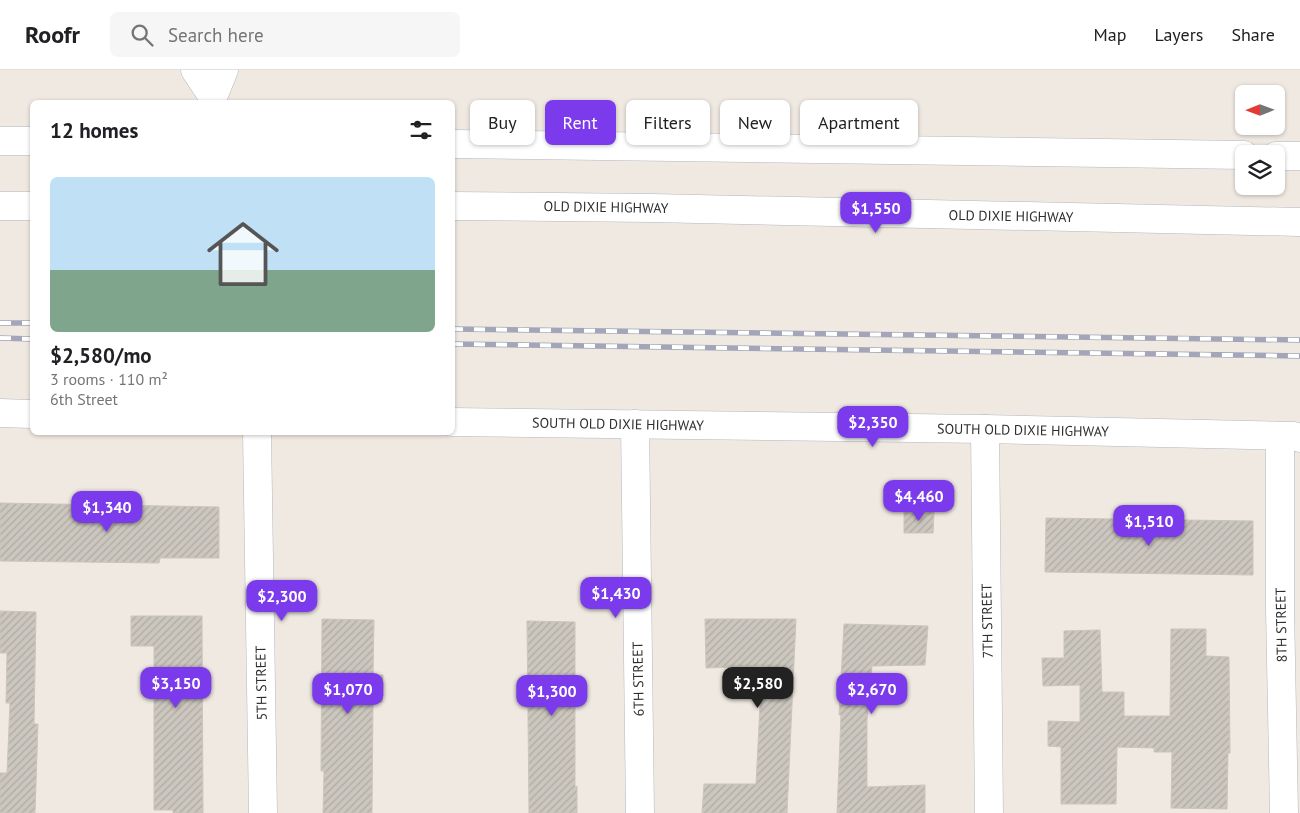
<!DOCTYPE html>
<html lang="en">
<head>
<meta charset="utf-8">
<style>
	body { margin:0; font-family:"PT Sans",sans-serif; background:#f6f6f6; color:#202124; height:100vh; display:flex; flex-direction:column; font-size:19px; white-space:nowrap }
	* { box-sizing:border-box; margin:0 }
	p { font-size:16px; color:#757577 }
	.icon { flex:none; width:28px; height:28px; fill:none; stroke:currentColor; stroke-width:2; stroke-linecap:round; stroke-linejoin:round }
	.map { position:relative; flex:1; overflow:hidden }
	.sheet { position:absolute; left:30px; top:30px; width:425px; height:335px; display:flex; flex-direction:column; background:#fff; border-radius:8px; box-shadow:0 1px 4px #0004 }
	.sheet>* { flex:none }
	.banner { position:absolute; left:470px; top:30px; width:475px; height:45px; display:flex; gap:10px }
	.needle { width:32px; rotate:269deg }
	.buttons { position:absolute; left:1235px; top:15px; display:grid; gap:10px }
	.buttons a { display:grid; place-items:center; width:50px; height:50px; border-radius:8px; background:#fff; box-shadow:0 1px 4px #0004; font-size:25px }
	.price { position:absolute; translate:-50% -42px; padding:0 11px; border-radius:10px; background:#7c3aed; color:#fff; font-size:16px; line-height:32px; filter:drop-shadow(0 1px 2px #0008) }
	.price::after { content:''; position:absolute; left:50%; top:30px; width:15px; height:11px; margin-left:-8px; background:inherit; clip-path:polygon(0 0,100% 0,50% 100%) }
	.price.active { background:#222; color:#fff }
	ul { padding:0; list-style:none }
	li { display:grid; align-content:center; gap:10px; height:265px; padding:0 20px }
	li span { display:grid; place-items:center; height:155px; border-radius:8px; color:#555 }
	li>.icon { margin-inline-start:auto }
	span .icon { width:90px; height:90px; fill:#fffc; stroke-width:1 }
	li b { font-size:21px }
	h2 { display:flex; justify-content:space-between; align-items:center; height:60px; padding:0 20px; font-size:21px }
	.chip { padding:0 18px; border-radius:8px; background:#fff; box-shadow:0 1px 4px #0004; font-size:18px; line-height:45px }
	.chip.active { background:#7c3aed; color:#fff }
	header { display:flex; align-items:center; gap:30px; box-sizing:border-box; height:70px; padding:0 25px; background:#fff; border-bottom:1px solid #e0e0e0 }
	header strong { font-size:24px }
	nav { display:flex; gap:28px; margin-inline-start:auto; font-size:18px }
	.search { width:350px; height:45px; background:#f6f6f6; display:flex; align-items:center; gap:12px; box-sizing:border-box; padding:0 18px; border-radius:8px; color:#757577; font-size:19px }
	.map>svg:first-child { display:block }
</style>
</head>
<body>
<header>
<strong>Roofr</strong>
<div class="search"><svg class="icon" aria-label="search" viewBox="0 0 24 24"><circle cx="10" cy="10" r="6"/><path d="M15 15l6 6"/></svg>Search here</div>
<nav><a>Map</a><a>Layers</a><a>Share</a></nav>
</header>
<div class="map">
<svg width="1300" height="743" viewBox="0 0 1300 743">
	<defs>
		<pattern id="building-hatch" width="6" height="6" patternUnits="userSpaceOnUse" patternTransform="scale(1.25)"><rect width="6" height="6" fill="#cbc7bf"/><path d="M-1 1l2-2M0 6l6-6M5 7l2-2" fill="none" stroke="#afaba4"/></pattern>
	</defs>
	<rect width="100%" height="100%" fill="#efe9e1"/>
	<!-- building -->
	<g fill="url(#building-hatch)" stroke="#cbc5ba">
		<polygon points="0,433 219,437 219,488 160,488 159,493 0,491"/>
		<polygon points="904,442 934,442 933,463 904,463"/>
		<polygon points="1046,448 1253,451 1253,505 1045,502"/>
		<polygon points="0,541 36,542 34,654 38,654 35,743 0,743 0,703 7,703 10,633 6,633 7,583 0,583"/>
		<polygon points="131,546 202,546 203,743 173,743 173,740 154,740 154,576 131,576"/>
		<polygon points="322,549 374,550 373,605 383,605 382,632 373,632 372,743 323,743 324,701 321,701"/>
		<polygon points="705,549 796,549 787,743 702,743 704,714 756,714 762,596 706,598"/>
		<polygon points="527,551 575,552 575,717 577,716 577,743 529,743"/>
		<polygon points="844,554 928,556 925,595 872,596 867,649 867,717 925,715 925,743 837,743 841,645 839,645"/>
		<polygon points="1171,559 1206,559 1206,586 1229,587 1230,683 1228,683 1227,739 1171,738 1172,682 1154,682 1154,678 1117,677 1116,734 1061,734 1061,677 1048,676 1048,651 1080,652 1080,615 1043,616 1042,588 1064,588 1064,561 1100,560 1102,622 1124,622 1124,646 1170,646"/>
	</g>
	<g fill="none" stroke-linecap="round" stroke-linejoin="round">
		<defs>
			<g id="minor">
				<polyline points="195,0 213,27"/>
				<polyline points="213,32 213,27 224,0"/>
				<polyline points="635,354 640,743"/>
				<polyline points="985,359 989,743"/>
				<polyline points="257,362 263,743"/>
				<polyline points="1280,366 1280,538 1284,743"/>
			</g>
			<g id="tertiary">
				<polyline points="0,343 32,344"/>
				<polyline points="452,352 985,359 1294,366 1300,368"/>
			</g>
			<g id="secondary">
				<polyline points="0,71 32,71"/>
				<polyline points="452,74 1244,85"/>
				<polyline points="1276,86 1300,86"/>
				<polyline points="0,136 32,136"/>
				<polyline points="452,136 652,138 1300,152"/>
			</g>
		</defs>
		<!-- minor casing -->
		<use href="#minor" stroke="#b4b7c1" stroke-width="29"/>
		<!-- tertiary casing -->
		<use href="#tertiary" stroke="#b4b7c1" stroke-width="29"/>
		<!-- secondary casing -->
		<use href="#secondary" stroke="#b4b7c1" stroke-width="29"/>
		<!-- minor -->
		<use href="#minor" stroke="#fff" stroke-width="28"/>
		<!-- tertiary -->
		<use href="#tertiary" stroke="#fff" stroke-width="28"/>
		<!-- secondary -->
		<use href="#secondary" stroke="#fff" stroke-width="28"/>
		<defs>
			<g id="rail">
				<polyline points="0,253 32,253"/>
				<polyline points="452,259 1300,270"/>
				<polyline points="0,268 32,269"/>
				<polyline points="452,274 1300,286"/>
			</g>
		</defs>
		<!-- rail casing -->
		<use href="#rail" stroke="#a3a6b8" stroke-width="5.5"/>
		<!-- rail -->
		<use href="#rail" stroke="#fff" stroke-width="4" stroke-dasharray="11" stroke-linecap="butt"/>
	</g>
	<g text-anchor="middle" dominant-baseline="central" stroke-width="5" stroke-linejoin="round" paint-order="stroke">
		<!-- street labels -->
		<g font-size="14" fill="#2e2e2e" stroke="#fff">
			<text transform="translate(606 137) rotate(1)">OLD DIXIE HIGHWAY</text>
			<text transform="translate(1011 146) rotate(1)">OLD DIXIE HIGHWAY</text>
			<text transform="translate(618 354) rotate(1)">SOUTH OLD DIXIE HIGHWAY</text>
			<text transform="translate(1023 360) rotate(1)">SOUTH OLD DIXIE HIGHWAY</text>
			<text transform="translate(987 551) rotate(-91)">7TH STREET</text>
			<text transform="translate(1281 555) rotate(-91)">8TH STREET</text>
			<text transform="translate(638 609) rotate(-91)">6TH STREET</text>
			<text transform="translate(261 613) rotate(-91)">5TH STREET</text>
		</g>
	</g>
</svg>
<div class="buttons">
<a><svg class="needle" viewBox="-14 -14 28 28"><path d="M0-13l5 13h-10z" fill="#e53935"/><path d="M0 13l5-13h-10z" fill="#757577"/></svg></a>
<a><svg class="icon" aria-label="layers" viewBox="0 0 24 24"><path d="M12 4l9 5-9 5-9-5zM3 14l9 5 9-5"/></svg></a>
</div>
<b class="price" style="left:876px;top:164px">$1,550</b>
<b class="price" style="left:873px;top:378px">$2,350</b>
<b class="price" style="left:919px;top:452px">$4,460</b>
<b class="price" style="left:107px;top:463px">$1,340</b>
<b class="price" style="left:1149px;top:477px">$1,510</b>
<b class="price" style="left:616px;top:549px">$1,430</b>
<b class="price" style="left:282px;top:552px">$2,300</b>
<b class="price" style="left:176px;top:639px">$3,150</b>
<b class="price active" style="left:758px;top:639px">$2,580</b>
<b class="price" style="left:348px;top:645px">$1,070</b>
<b class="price" style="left:872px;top:645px">$2,670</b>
<b class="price" style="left:552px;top:647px">$1,300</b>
<div class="banner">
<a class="chip">Buy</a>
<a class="chip active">Rent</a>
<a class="chip">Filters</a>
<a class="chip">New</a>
<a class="chip">Apartment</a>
</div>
<section class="sheet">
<h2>12 homes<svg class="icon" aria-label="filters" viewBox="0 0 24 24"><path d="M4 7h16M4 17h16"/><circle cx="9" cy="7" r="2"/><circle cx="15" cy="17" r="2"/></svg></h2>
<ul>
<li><span style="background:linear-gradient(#bfe0f5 60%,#7fa58c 0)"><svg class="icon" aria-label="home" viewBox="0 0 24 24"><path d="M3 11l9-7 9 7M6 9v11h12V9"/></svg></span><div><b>$2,580/mo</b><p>3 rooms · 110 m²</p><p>6th Street</p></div></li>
</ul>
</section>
</div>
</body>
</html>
